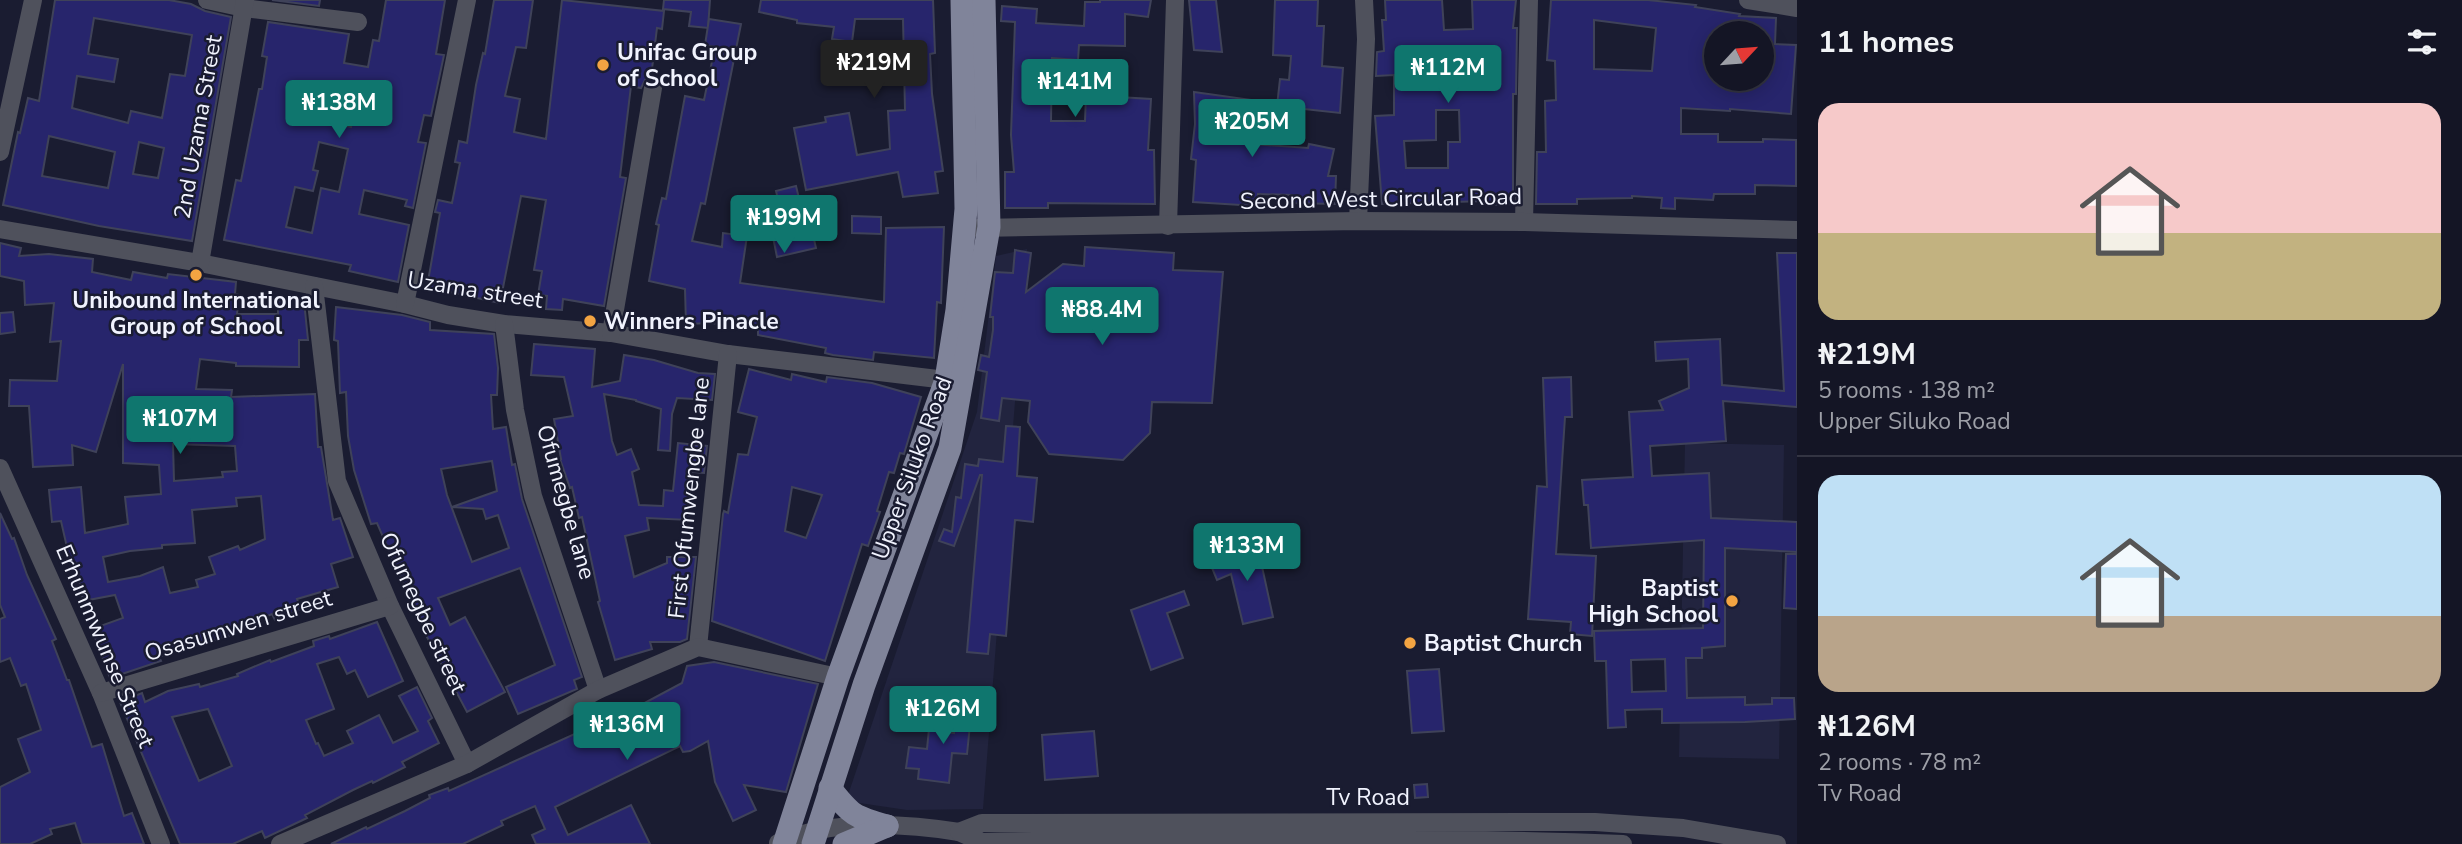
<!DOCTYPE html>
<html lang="en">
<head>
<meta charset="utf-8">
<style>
	body { margin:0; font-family:"Nunito Sans",sans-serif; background:#212232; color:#f1f3f6; height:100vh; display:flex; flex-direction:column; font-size:26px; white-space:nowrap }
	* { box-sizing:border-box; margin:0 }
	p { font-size:23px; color:#9d9fa7 }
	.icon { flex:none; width:38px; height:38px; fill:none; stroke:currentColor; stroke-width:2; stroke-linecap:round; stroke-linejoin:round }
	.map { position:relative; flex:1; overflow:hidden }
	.panel { display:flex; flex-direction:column; background:#141525; width:665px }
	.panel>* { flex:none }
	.needle { width:46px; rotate:64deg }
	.buttons { position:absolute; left:1704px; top:21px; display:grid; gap:14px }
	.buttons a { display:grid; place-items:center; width:70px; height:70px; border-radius:50%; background:#141525; box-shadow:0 4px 18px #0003,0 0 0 2px #333442; font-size:35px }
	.price { position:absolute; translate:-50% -60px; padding:0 16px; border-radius:7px; background:#0f766e; color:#fff; font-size:23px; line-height:46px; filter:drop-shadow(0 2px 4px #0008) }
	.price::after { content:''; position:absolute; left:50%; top:42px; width:21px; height:16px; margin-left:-10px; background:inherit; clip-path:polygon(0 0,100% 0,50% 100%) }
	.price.selected { background:#222; color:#fff }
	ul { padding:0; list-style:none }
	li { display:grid; align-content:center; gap:14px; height:371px; padding:0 21px }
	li+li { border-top:2px solid #333442 }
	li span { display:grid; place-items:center; height:217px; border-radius:21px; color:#555 }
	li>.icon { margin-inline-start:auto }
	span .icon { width:126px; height:126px; fill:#fffc; stroke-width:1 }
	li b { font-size:30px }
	h2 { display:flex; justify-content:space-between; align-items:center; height:84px; padding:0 21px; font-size:30px }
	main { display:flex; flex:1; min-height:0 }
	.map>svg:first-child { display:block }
</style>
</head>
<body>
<main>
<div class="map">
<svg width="1797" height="844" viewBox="0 0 1797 844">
	<rect width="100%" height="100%" fill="#1a1c31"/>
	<!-- built -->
	<g fill="#22243f">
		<polygon points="1027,249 983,809 907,810 846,801 977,412 996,256"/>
		<polygon points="1685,443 1784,445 1779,759 1679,757"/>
	</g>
	<!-- building -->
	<g fill="#27256c" stroke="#3f4259" stroke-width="2" fill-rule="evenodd">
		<path d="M55 0H169L191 4 205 11 231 17 192 241 99 226 3 205 18 132 20 133 28 98 39 101ZM94 18 192 35 185 76 170 74 162 118 131 111 128 123 72 108 77 76 114 82 118 59 88 54ZM49 136 115 152 108 188 42 176ZM139 142 164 148 158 178 133 174Z"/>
		<polygon points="272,0 320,0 319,6"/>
		<path d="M386 0H445L436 54 444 55 431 116 424 115 418 142 426 143 413 208 405 206 407 200 364 190 359 214 409 225 398 282 349 271 351 265 224 240 236 180 241 181 259 89H262L267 57 262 56 268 22 349 34 344 63 368 67 373 40 379 41ZM328 97 356 103 351 127 323 120ZM319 142 348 149 339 192 321 188 312 233 286 227 295 187 313 191 318 171 313 170Z"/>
		<polygon points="494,0 533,0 526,48 516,47 505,96 520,99 514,132 546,139 562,0 664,11 662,29 657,28 651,77 645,80 641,88 631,86 620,177 626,178 604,306 563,299 562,310 546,309 547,296 538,295 542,271 534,270 546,200 521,196 500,303 427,287 440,213 435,212 438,200 452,203 460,163 455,162 459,141 467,143 476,85 483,53 485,54"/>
		<polygon points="664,0 710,0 708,28 689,26 691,12 663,9"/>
		<polygon points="761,0 933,0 935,53 930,54 932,94 943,171 935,172 938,193 903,197 898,172 806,190 794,128 826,122 825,117 849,113 857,155 890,149 888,111 905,110 903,19 855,19 852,42 832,39 834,27 797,23 797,20 759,12"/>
		<polygon points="1100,0 1151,0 1148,17 1125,14 1125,46 1079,45 1078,60 1052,58 1051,121 1085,121 1086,95 1151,99 1148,150 1154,150 1155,204 1048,203 1048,208 1005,208 1005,172 1014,172 1011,135 1015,22 1001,21 1002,6 1037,9 1036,23 1084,26 1085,2 1100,2"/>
		<polygon points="1189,0 1216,0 1222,52 1194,50"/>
		<polygon points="1275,0 1318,0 1317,26 1324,26 1322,66 1343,68 1340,113 1277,106 1280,79 1289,80 1291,56 1273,55"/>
		<path d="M1385 0H1442L1444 30 1473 29 1472 0H1516L1513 28H1517L1516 94H1513V204L1487 205V201L1382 204 1375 116 1394 115V75L1376 76 1377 52 1384 51 1382 20H1386ZM1436 110H1459L1460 142H1448V168H1406L1404 141 1436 140Z"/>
		<path d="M1551 0H1648L1696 5 1695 7 1740 14 1739 16 1776 18 1775 44 1796 45 1791 114 1730 109V111L1681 108V134H1718V142H1763V139L1796 140V186L1755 185V194H1714L1713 200 1675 198V209L1661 208 1662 198 1632 196V198L1577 199V204H1536L1537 152H1546L1545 101 1556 100 1555 61 1547 60ZM1594 20 1656 28 1652 71 1594 69ZM1717 33H1762V79H1717Z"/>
		<polygon points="709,19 741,24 705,204 701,203 692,241 722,247 723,233 747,236 740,283 884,302 886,228 944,227 941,303 937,302 934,358 874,352 873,360 833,355 825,353 826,348 758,335 758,330 712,323 686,324 685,289 649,281 659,225 656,224 662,198 666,199 685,96 704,100 715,47 705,45"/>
		<polygon points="1194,92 1259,101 1253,144 1308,148 1309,144 1334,149 1328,176 1336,176 1335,204 1292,203 1292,195 1258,194 1257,206 1193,202 1196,160 1191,159 1195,124"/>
		<polygon points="796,186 804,219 809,218 816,248 777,257 771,227 784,224 776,191"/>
		<polygon points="852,216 881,217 881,234 852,233"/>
		<path d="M0 243 21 248 19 256 49 254 93 259 92 272 131 280 133 272 167 278 168 274 236 282 235 294 239 295 237 314H278V301H304L308 340H299V367L236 366V363L200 359 196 389 232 390 231 397 315 394 318 447H321L333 520 340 518 353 557 331 564 338 587 297 599 301 609 275 620 272 614 230 632 231 635 159 657 161 661 110 678 92 629 123 618 115 595 83 601 76 563 71 565 61 521 52 522 49 490 81 487 85 533 128 524 125 497 161 494 159 465 123 463V364L96 452 72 445 73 465 33 467 29 406H9L10 380 57 381 61 341 50 342 54 303 25 305 24 281 0 276ZM173 444 235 446 237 471 222 472 223 477 174 481ZM261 496 265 539 240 550 238 546 209 557 215 574 196 580 198 587 170 593 163 567 140 576 108 582 103 557 130 551 162 548V545L195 543 192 510 237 506 236 498Z"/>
		<polygon points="1085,247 1174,253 1173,270 1223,272 1212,403 1152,402 1150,433 1123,460 1049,454 1028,422 1030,401 1002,398 999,421 981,418 987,372 978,370 981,355 989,357 993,330 993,317 990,317 995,272 1013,273 1015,250 1031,253 1026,292 1063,264 1084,266"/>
		<path d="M1777 253H1797V407L1723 401 1726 441 1650 446 1652 476 1709 473 1711 518 1797 522V552L1725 548V646L1702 648V658H1686L1687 698 1745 697V705L1772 704V698H1794L1795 719 1745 722 1662 723V709L1625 710 1626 727 1608 728 1606 661H1595L1594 631 1703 628 1704 540 1591 548 1588 505H1584L1582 480 1633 477 1629 412 1663 410 1659 401 1689 388 1688 359 1656 361 1655 342 1720 339 1722 385 1784 391ZM1665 659 1666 691 1632 692 1631 660Z"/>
		<path d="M336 307 402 315 430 322V330L494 334 498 368 497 395H491L493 429 506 427 512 465 515 464 522 499 582 677 574 680 577 689 518 714 506 687 555 665 520 568 438 598 450 625 465 617 505 692 467 712 427 637 377 523 371 524 354 470 348 436 346 392 340 393 338 341 334 340ZM492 461 497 491 452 507 483 509 486 519 498 515 509 548 472 562 447 495 441 469Z"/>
		<polygon points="13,312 15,332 0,334 0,313"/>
		<polygon points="534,344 595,349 592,387 620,381 624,355 654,360 698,373 715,374 712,400 677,398 672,414 670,451 658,450 661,409 636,401 636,400 604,394 612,441 617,455 631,449 639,469 632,472 639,505 663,506 664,490 673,491 678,443 707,446 704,473 691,472 689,520 647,518 649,530 625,536 634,577 667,563 667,557 696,557 687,639 680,642 650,642 652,649 615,660 598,602 600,601 582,517 579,518 572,487 570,488 560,459 561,459 554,419 573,416 564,377 531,375"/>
		<path d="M749 369 791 380 792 374 826 382 827 377 872 383 921 397 904 454 900 453 894 473 889 472 877 511 880 512 868 546 862 544 825 661 712 621 723 514 724 511 728 513 738 454 748 455 757 417 738 412ZM792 487 822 495 806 538 785 531Z"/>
		<polygon points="1571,377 1572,417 1565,417 1556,554 1596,556 1592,636 1570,634 1571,622 1528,619 1537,486 1547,487 1543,378"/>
		<polygon points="1006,426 1020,427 1017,476 1037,478 1033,522 1015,520 1006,636 990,634 988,654 967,652 982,475 980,475 954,546 939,541 944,529 952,532 956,497 961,498 965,464 978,466 979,459 1003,462"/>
		<polygon points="0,513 12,539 14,538 27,575 56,639 52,641 67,680 69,680 92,747 102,744 124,816 132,813 144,844 82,844 75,823 50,829 52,834 30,844 0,844 0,787 30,772 18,739 41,730 26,684 21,686 10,658 0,662 0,619 5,617 0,605"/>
		<polygon points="1254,545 1261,562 1273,617 1243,624 1231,574 1217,580 1210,563"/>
		<polygon points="1786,554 1797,554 1797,609 1784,608"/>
		<polygon points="1184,591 1189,605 1167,613 1183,658 1151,670 1131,610"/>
		<path d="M377 622 403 681 368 697 355 670 347 674 339 657 317 664 334 709 306 720 316 744 318 743 324 756 353 743 347 731 379 715 393 743 418 731 399 696 417 687 432 718 428 721 439 743 402 762 405 767 373 783 372 781 353 790 305 815 307 818 265 838 262 831 233 844H180L120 702 142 693 145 702 168 691 199 684 200 687 238 676 237 674 270 660 271 662 314 646 313 641 329 636 330 639ZM208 709 232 766 199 781 172 717Z"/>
		<polygon points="714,662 818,684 786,792 744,785 756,810 733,821 715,782 708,741 690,751 683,752 680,746 555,807 568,835 631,805 650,844 536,844 532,835 545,829 535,806 501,821 503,825 463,844 331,844 366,827 367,829 405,811 430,798 429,795 448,788 449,791 590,727 592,731 625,716 624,714 682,683 687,666"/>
		<polygon points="1439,669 1444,731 1412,733 1407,671"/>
		<polygon points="958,693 973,695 967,754 952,753 949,783 918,779 919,769 906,768 909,747 927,749 929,729 954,733"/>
		<polygon points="1094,731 1098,776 1045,780 1042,735"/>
		<polygon points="1427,784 1428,797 1415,798 1414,785"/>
	</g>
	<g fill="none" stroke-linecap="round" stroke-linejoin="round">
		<!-- minor -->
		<g stroke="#4f515c" stroke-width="18">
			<polyline points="207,0 244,8 358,22"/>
			<polyline points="1748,0 1797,8"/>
			<polyline points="0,152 33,0"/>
			<polyline points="1358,221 1366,39 1364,0"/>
			<polyline points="1524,222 1529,0"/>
			<polyline points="1168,226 1175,0"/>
			<polyline points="978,228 1358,221 1524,222 1797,230"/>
			<polyline points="0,229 200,263 405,304 448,315 504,324 611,333 728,354 946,380"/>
			<polyline points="200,263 245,0"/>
			<polyline points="314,286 337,481 390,606 467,764"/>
			<polyline points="405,304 467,0"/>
			<polyline points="504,324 515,410 533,496 598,690"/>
			<polyline points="611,333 653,88"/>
			<polyline points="0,468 101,693 161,844"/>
			<polyline points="698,647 728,354"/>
			<polyline points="101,693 390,606"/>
			<path d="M778 843C829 819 904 823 959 832"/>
			<polyline points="280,844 467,764 598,690 698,647 838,677"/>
			<path d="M1623 844C1409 836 1195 838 981 842L959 832 982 823 1595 822 1683 828 1777 844"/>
		</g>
		<!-- major -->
		<g stroke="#80849a" stroke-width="23">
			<path d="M830 788C851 815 854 817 887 826"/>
			<polyline points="784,844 838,677 946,380 957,310 966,209 962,0"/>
			<polyline points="813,844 864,685 950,448 989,227 984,0"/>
			<polyline points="844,844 887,826"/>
		</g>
	</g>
	<!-- markers -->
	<g fill="#f3a442" stroke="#1a1c31" stroke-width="2.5">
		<circle cx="603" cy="65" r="7"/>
		<circle cx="196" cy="275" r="7"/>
		<circle cx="590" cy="321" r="7"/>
		<circle cx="1732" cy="601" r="7"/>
		<circle cx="1410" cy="643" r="7"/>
	</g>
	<g text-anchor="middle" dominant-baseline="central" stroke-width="5" stroke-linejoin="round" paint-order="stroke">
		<!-- poi labels -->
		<g font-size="23" font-weight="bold" fill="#f1f3fe" stroke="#1a1c31" text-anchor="start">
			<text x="617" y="52">Unifac Group<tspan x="617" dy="26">of School</tspan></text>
			<text x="196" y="300" text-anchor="middle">Unibound International<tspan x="196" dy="26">Group of School</tspan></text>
			<text x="604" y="321">Winners Pinacle</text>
			<text x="1718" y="588" text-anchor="end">Baptist<tspan x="1718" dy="26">High School</tspan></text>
			<text x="1424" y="643">Baptist Church</text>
		</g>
		<!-- street labels -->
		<g font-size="23" fill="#f1f3fe" stroke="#1a1c31">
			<text transform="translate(198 127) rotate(-80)">2nd Uzama Street</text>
			<text transform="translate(1381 199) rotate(-1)">Second West Circular Road</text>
			<text transform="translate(475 290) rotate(9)">Uzama street</text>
			<text transform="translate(912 468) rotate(-70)">Upper Siluko Road</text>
			<text transform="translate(689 498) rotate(-84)">First Ofumwengbe lane</text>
			<text transform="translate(566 502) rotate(74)">Ofumegbe lane</text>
			<text transform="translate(423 613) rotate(65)">Ofumegbe street</text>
			<text transform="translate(238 626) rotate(-17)">Osasumwen street</text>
			<text transform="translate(105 646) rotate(67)">Erhunmwunse Street</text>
			<text x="1368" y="797">Tv Road</text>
		</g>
	</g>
</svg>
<div class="buttons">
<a><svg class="needle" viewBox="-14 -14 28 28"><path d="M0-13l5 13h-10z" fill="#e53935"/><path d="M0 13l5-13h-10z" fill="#9d9fa7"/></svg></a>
</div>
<b class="price selected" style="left:874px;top:100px">₦219M</b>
<b class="price" style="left:1448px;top:105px">₦112M</b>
<b class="price" style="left:1075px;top:119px">₦141M</b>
<b class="price" style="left:339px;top:140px">₦138M</b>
<b class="price" style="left:1252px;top:159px">₦205M</b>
<b class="price" style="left:784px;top:255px">₦199M</b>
<b class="price" style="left:1102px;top:347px">₦88.4M</b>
<b class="price" style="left:180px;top:456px">₦107M</b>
<b class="price" style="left:1247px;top:583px">₦133M</b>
<b class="price" style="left:943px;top:746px">₦126M</b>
<b class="price" style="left:627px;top:762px">₦136M</b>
</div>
<section class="panel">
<h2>11 homes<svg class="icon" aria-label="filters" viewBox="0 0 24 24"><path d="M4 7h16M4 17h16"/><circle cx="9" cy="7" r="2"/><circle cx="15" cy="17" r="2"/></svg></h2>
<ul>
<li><span style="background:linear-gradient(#f6c9c9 60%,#c2b280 0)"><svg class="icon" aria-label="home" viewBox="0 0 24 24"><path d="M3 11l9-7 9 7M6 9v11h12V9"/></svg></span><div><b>₦219M</b><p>5 rooms · 138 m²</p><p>Upper Siluko Road</p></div></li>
<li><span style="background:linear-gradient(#bfe0f5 65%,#b9a48a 0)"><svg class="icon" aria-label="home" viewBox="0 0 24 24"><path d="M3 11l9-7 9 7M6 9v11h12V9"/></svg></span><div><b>₦126M</b><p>2 rooms · 78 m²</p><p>Tv Road</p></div></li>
</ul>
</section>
</main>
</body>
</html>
